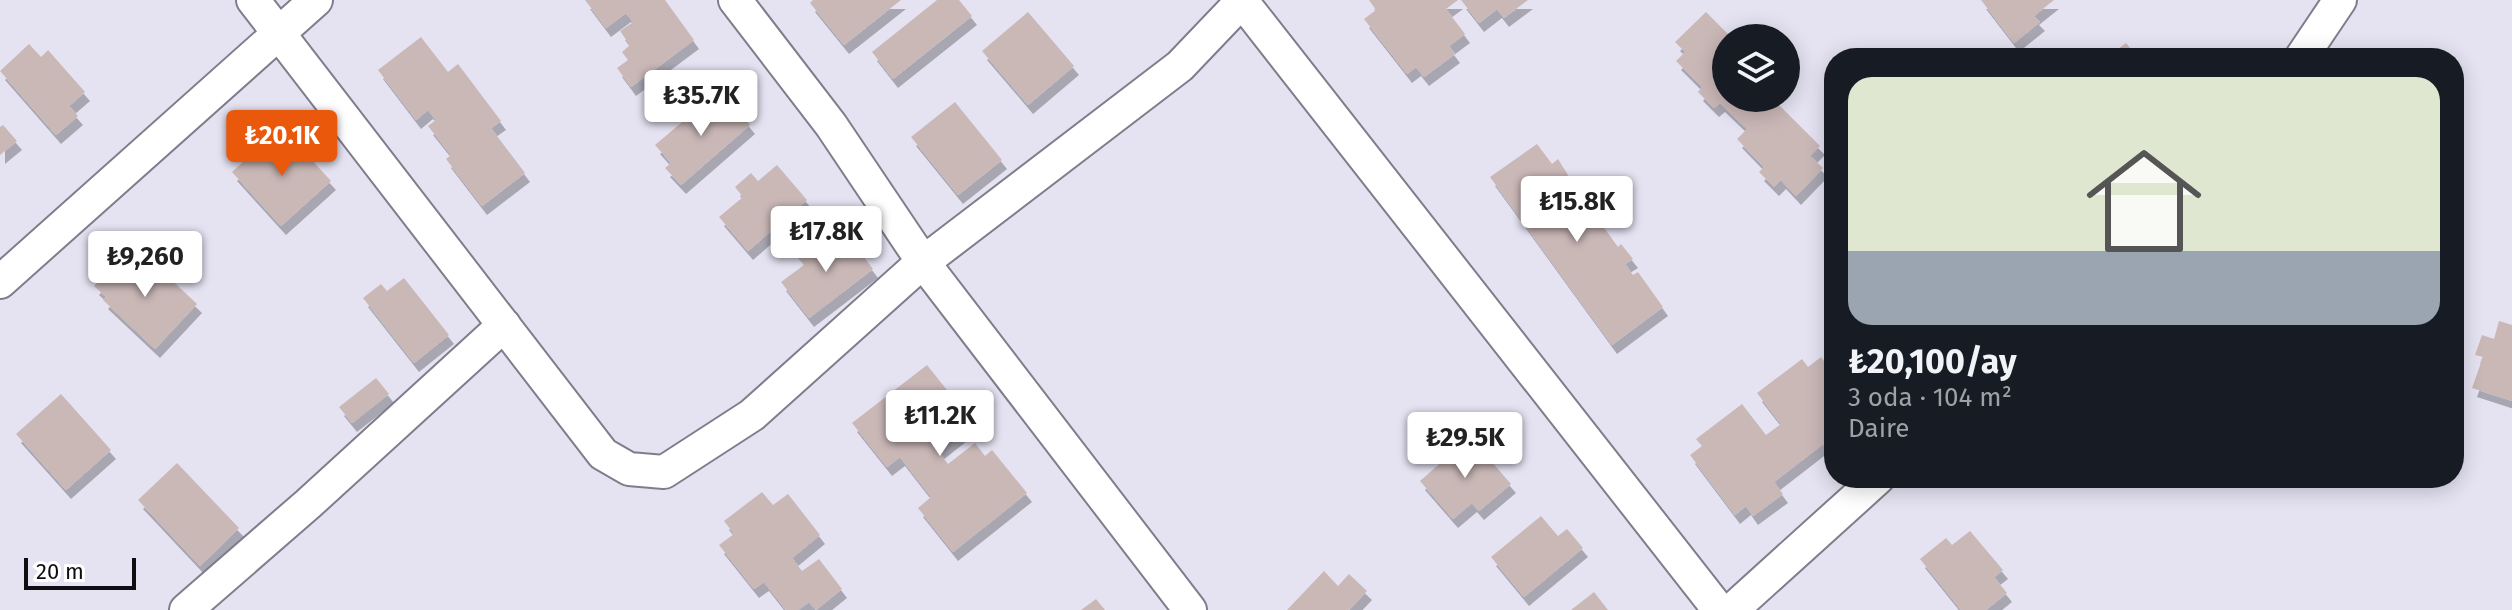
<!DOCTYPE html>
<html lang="tr">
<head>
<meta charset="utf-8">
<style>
	body { margin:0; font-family:"Fira Sans",sans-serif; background:#242831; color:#f1f3f6; height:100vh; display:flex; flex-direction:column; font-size:30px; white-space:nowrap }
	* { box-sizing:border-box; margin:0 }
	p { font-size:26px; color:#9ea1a6 }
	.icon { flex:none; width:44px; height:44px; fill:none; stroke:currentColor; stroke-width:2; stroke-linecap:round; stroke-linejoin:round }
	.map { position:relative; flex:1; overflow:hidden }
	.side { position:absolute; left:1824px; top:48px; width:640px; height:440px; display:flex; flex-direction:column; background:#171b24; border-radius:32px; box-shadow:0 4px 20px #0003 }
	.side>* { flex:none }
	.buttons { position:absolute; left:1712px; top:24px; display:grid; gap:16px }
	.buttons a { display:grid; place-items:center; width:88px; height:88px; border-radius:50%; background:#171b24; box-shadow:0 4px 20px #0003; font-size:40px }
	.scale { position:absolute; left:24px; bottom:20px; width:112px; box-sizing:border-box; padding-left:8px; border:4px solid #0e0d12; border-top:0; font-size:22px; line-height:28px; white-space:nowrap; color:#0e0d12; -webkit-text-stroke:6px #fff; paint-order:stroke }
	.price { position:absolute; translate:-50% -68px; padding:0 18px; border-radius:8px; background:#fff; color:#222; font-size:26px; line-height:52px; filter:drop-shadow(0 2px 4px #0008) }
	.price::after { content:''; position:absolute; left:50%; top:48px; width:24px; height:18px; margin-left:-12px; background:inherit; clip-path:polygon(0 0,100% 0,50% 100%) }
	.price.active { background:#ea580c; color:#fff }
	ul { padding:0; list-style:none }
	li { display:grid; align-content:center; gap:16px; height:424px; padding:0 24px }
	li+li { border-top:2px solid #363941 }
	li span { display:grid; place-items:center; height:248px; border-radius:24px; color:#555 }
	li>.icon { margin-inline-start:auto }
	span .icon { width:144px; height:144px; fill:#fffc; stroke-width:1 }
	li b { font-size:34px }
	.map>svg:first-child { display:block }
</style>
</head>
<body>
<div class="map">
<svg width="2512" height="610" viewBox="0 0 2512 610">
	<defs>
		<filter id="shadow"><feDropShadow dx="5" dy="9" stdDeviation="0" flood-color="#0004"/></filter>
	</defs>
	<rect width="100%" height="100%" fill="#e5e3f2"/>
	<!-- building -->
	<g fill="#cab8b7" filter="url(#shadow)">
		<polygon points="585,0 665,0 694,40 631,87 617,68 628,60 622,52 630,45 620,31 633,22 626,13 606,28"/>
		<polygon points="813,0 901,0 844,45 810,3"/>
		<polygon points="937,0 959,0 972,16 893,79 872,52"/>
		<polygon points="1369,0 1458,0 1446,9 1465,34 1449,46 1455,54 1424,77 1416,67 1407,74 1364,19 1376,10"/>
		<polygon points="1461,0 1528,0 1504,18 1497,9 1479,23"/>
		<polygon points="1981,0 2054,0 2034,16 2040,22 2014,43"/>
		<polygon points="1028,12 1074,66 1028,105 982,51"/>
		<polygon points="1706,12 1732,38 1726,38 1726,98 1772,98 1820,146 1810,156 1823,168 1796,196 1781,180 1774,187 1759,172 1764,167 1737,139 1747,129 1720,103 1714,108 1698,92 1702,87 1676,61 1685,52 1675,42"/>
		<polygon points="421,37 448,72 458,64 501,121 491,128 525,173 482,206 446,159 451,155 428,126 436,120 428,110 416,120 378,70"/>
		<polygon points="2126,43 2138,58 2106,58"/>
		<polygon points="29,44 41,57 48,50 85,92 69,106 78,116 56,135 0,71"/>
		<polygon points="714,95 729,112 735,107 750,125 681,185 665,168 671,163 655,145"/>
		<polygon points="955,102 1002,160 958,195 911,137"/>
		<polygon points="3,125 17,141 0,155 0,127"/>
		<polygon points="288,134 331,181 281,226 232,172 267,140 273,147"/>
		<polygon points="1537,144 1552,164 1558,159 1568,175 1563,179 1572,192 1576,189 1618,247 1621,244 1633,259 1625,264 1633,275 1638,272 1663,307 1612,345 1490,177"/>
		<polygon points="777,165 807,200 748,251 719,217 743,197 735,187 751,173 758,181"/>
		<polygon points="845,232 873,269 809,318 781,282 804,265 797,257 816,243 822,250"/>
		<polygon points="144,254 197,304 155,349 103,300 106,297 94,286 122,257 132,266"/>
		<polygon points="404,278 449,335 414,363 363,298 381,284 387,291"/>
		<polygon points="2499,321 2512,325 2512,401 2472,388 2483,357 2475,355 2482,335 2494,339"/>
		<polygon points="1821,357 1834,373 1834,458 1823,444 1774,482 1783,494 1753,516 1746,506 1735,515 1690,455 1702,446 1696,439 1742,404 1766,435 1781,424 1757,393 1802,359 1808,367"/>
		<polygon points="927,365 963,410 955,416 966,429 938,451 948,464 975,443 985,456 992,450 1027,493 953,552 918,508 931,497 900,457 887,467 852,423"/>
		<polygon points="376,378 389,394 352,423 339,407"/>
		<polygon points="61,394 111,450 66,490 16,434"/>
		<polygon points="1470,437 1511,484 1479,511 1472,503 1453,519 1420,481"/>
		<polygon points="177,463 239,528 200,566 138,500"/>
		<polygon points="762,492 773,505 788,494 820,535 792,558 802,571 819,559 842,589 816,610 809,602 798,610 786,610 764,582 754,589 719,545 734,534 724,521"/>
		<polygon points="1541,516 1558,536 1567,529 1583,548 1524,597 1491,557"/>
		<polygon points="1970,531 2003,570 1994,577 2007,593 1986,610 1961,610 1920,559 1946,538 1952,545"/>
		<polygon points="1324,571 1338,586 1349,574 1367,591 1349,610 1287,610"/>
		<polygon points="1594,592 1608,610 1571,610"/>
		<polygon points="1096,599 1105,610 1081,610"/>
	</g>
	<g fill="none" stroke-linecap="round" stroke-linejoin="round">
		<defs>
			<g id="street">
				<polyline points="253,0 603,454 629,469 664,472 752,415 917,267 1180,66 1243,0"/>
				<polyline points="735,0 831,125 923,262 1190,610"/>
				<polyline points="1241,0 1719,610"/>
				<polyline points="2301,58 2340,0"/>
				<polyline points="0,282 316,0"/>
				<polyline points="186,610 308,504 504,325"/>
				<polyline points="1732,610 1878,478"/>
			</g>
		</defs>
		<!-- street casing -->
		<use href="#street" stroke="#7f7d8b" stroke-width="36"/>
		<!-- street -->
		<use href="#street" stroke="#fff" stroke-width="32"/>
	</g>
</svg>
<div class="buttons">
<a><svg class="icon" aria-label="layers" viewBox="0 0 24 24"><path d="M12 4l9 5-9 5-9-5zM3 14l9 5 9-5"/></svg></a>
</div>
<div class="scale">20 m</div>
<b class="price" style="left:701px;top:138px">₺35.7K</b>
<b class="price active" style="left:282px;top:178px">₺20.1K</b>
<b class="price" style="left:1577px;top:244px">₺15.8K</b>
<b class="price" style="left:826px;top:274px">₺17.8K</b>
<b class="price" style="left:145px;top:299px">₺9,260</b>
<b class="price" style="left:940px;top:458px">₺11.2K</b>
<b class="price" style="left:1465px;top:480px">₺29.5K</b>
<section class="side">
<ul>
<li><span style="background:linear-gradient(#dfe7d0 70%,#9aa5b1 0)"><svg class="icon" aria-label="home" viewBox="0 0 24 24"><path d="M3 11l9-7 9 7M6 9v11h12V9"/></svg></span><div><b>₺20,100/ay</b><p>3 oda · 104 m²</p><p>Daire</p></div></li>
</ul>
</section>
</div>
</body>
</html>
